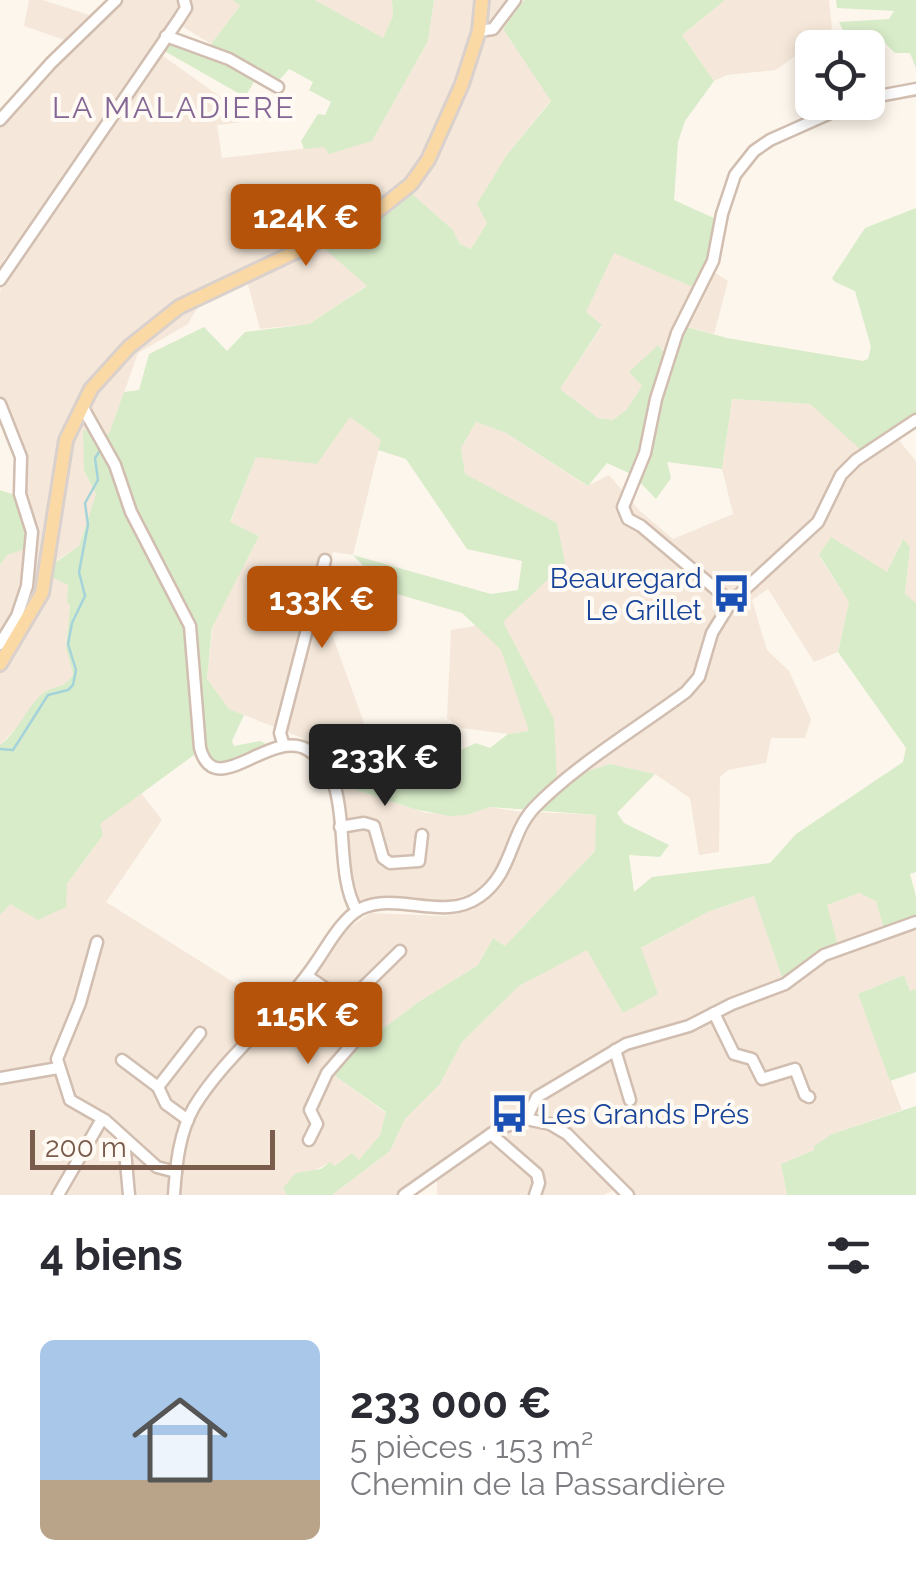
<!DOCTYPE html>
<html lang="fr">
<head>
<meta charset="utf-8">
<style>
	body { margin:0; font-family:Raleway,sans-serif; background:#f2f2f3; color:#2b2b33; height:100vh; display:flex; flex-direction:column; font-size:38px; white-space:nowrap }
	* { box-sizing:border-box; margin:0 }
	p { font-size:32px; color:#7c7c81 }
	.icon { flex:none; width:55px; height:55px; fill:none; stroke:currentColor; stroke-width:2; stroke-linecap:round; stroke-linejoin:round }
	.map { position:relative; height:1195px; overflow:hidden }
	.drawer { display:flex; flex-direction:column; background:#fff; flex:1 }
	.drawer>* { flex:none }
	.controls { position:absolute; left:795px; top:30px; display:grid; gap:20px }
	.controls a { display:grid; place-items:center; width:90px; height:90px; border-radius:15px; background:#fff; box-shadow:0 5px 15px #0003; font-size:50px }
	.scale { position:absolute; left:30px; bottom:25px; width:245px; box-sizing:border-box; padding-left:10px; border:5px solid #7a5c4d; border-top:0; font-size:28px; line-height:35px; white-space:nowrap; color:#7a5c4d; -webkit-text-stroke:8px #fffaf3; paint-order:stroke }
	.price { position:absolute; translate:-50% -85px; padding:0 22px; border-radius:10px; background:#b45309; color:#fff; font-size:32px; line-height:65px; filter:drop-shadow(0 2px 5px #0008) }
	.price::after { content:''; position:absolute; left:50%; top:60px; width:30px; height:22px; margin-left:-15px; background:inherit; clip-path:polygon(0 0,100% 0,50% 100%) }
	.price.active { background:#222; color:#fff }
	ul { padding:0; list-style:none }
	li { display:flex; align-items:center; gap:30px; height:250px; padding:0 40px }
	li+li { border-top:2px solid #e1e1e2 }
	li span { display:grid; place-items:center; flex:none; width:280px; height:200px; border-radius:15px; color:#555 }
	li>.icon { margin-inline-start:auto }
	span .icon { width:120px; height:120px; fill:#fffc; stroke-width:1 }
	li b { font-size:42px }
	h2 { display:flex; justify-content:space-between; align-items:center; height:120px; padding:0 40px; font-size:42px }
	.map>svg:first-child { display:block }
</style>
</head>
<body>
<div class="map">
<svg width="916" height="1195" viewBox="0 0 916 1195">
	<rect width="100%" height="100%" fill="#fdf6ec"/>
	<!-- residential -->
	<g fill="#f5e8da">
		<polygon points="29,0 43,0 92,16 101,23 121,0 181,0 180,13 142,62 44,212 4,259 0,271 0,125 73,43 24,26"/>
		<polygon points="187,0 233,0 240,6 211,44 180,25"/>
		<polygon points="315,0 392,0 393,16 383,39"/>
		<polygon points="434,0 510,0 497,20 551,100 506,156 487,223 471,249 460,244 452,229 412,195 326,249 368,285 309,324 260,329 247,281 203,298 188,324 138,353 109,435 84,471 96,494 79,546 57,560 68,584 67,602 70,604 66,648 73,674 71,680 39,697 26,718 0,745 0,565 7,555 24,499 22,461 0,400 0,292 5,272 159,53 254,121 217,125 222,158 372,141 428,41"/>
		<polygon points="725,0 829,0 832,29 776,70 727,75 714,81 682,35"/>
		<polygon points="614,252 693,287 665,353 659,346 630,372 642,386 627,409 613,420 598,418 560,389 602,326 586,312"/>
		<polygon points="711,270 728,281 714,334 683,326"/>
		<polygon points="732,399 810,404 857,444 867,459 897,438 916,461 916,603 905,595 910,547 902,540 887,572 819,556 849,602 838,652 814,662 768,589 752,600 767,650 789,671 811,719 805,738 771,738 766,763 728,770 720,777 719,852 699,855 690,798 655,774 610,764 557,781 530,731 508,734 461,728 447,718 451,630 503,621 557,523 465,475 461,448 476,422 506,433 587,486 609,475 639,510 673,539 733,514 722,469"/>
		<polygon points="350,417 381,440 353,555 333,552 320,601 377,759 352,758 229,709 207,679 213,625 259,536 230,523 256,457"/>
		<polygon points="339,784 426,813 467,815 490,807 522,812 497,867 490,878 472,893 446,902 358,901 351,889 345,811"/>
		<polygon points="141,793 162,820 106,902 273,1007 201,1088 188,1108 178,1128 170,1159 170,1195 0,1195 0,915 10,904 64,895 67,884 103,835 99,824"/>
		<polygon points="537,812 597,815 595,851 505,946 493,938 478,965 417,1003 347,1056 335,1076 386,1113 380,1135 359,1161 335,1166 330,1162 283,1188 287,1195 179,1195 183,1153 196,1110 240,1056 291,1004 343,932 370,913 445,916 473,910 497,889 506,877"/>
		<polygon points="859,893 876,901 884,929 838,945 826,905"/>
		<polygon points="755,896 783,980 678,1028 635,1036 546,1089 397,1195 332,1195 390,1151 405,1119 440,1084 462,1042 519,986 588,949 623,1013 640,949 708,912"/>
		<polygon points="916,924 916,989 910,991 904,975 858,994 902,1110 832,1134 814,1150 781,1164 787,1195 634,1195 571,1132 557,1122 546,1119 539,1100 638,1042 682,1035 839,952"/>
		<polygon points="516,1127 537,1127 561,1138 615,1190 603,1195 437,1195 437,1177 503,1132"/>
	</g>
	<!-- green -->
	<g fill="#d8ecc9">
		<polygon points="233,0 315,0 383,38 393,16 392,0 434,0 428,41 372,141 329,154 324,147 304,149 301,141 318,114 325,115 331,102 309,90 313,82 289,69 276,84 212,51 211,44 240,6"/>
		<path d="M524 0H725L682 35 714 81 685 121 678 142 674 200 718 220 712 252 693 287 614 253 586 312 602 325 560 389 598 418 613 420 627 409 642 386 629 372 658 345 670 360 683 326 727 338 863 361 868 359 871 347 855 291 835 282 832 278 865 228 916 208V414L861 450 810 404 732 399 722 469 667 462 671 478 656 499 633 475 607 463 588 486 506 433 476 422 461 448 465 474 557 523 565 563 503 622 554 719 557 781 610 764 655 774 617 813 624 823 669 845 660 857 629 855 634 892 652 877 770 863 796 834 903 762 906 748 838 652 849 602 819 555 831 537 887 572 903 539 910 547 905 594 916 603V872L910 874 916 897V920L884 929 876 901 859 893 827 905 838 945 783 980 754 896 708 912 641 948 658 994 623 1013 587 950 519 986 462 1042 440 1084 405 1119 390 1151 332 1195H287L283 1188 296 1173 321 1169 330 1162 335 1166 352 1153 359 1160 380 1135 386 1112 335 1076 347 1056 417 1003 478 965 493 938 505 946 595 851 596 815 490 807 467 815 449 816 414 809 339 784C332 762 321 754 302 741L303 739C355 759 374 767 425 736L433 741 427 769H447L450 755 476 743 490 748 508 734 529 731 501 650 462 613 387 591 353 555 491 594 518 590 522 561 467 549 406 459 378 450 381 440 350 417 317 464 256 457 230 522 259 536 212 628 207 679 229 709 244 715 232 741 234 746 260 741 268 745C234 762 231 776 198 752L100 824 103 835 67 884 66 907 38 920 10 904 0 915V745C19 731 26 708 41 695 52 685 66 689 73 674L66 648 70 605 67 602 68 585 53 578V564L79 546 96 494 84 471 83 430 109 434 124 392 139 390 149 354 204 327 227 351 245 332 309 324 367 286 325 249 412 194 452 229 460 244 471 249 487 223 477 204 506 156 551 101 503 29Z"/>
		<polygon points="836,0 916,0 916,68 910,53 895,53 881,39 849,43 839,22 889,19 894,11 837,8"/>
		<polygon points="167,40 224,60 255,80 245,97 161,49"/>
		<polygon points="0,490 18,496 31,547 7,555 0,565"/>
		<polygon points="904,975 910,991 916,989 916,1072 890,1081 858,994"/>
		<polygon points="916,1106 916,1195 787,1195 781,1164 814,1150 814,1146 832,1134"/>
	</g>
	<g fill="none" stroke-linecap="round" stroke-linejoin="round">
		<!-- stream -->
		<polyline stroke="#a5d3da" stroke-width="2.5" points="0,749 13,750 48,695 68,690 73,685 76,670 68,644 72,623 85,596 79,572 88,525 85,503 98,480 95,458 101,449"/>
		<defs>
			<g id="minor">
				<polyline points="479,31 493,29 515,0"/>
				<polyline points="166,36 229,59 278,87"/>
				<polyline points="868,98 916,89"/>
				<polyline points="0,120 51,63 116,0"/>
				<polyline points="0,280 179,19 186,8 184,0"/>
				<polyline points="0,404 21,457 20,494 32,532 27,586 17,616 0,644"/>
				<path d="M82 406 115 465 131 512 190 626 200 748C215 803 270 727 308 750 358 779 330 867 357 911"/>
				<polyline points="731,602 641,526 628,519 623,507 645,453 656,399 677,333 713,261 722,214 735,175 754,151 770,140 855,102"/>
				<polyline points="283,743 280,733 325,560"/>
				<polyline points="340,827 364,823 374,826 383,858 390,863 419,861 422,835"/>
				<polyline points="97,942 80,1003 57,1059 70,1100 105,1120 157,1167 176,1172"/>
				<polyline points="307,976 347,1003 400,951"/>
				<polyline points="714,1013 734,1054 752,1059 762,1079 795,1069 805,1095 809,1097"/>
				<polyline points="615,1050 630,1100"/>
				<polyline points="122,1060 158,1087 166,1104 188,1120"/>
				<polyline points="0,1078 58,1068"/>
				<polyline points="158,1087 200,1033"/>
				<polyline points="526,1119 537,1097 626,1044 689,1026 732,1004 785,984 824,955 916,922"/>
				<polyline points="491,1134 537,1174 539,1183 535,1195"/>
				<polyline points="309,1140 317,1124 310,1110 327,1073 360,1035 358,1022 347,1003"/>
				<polyline points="127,1142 125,1151 129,1195"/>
				<polyline points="58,1195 102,1119"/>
				<path d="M174 1195C176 1165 179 1133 194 1107 227 1053 282 1014 317 961 328 945 342 919 360 909 397 891 444 922 479 897 513 873 509 835 534 808 574 766 639 727 686 692L699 677 712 633 731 602 818 522 841 475 856 460 916 420"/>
				<polyline points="404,1195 498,1129 526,1119 550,1124 567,1134 628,1195"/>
			</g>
			<polyline id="major" points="0,664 42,593 66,440 91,389 129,347 179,307 371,216 411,184 428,160 462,84 479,31 482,0"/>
		</defs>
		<!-- minor casing -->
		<use href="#minor" stroke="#d1beb0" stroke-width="15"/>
		<!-- major casing -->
		<use href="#major" stroke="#dad1cd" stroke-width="18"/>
		<!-- minor -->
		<use href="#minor" stroke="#fff" stroke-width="10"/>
		<!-- major -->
		<use href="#major" stroke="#fbd9a5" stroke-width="12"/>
	</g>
	<!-- icons -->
	<defs>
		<symbol id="bus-bare" viewBox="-9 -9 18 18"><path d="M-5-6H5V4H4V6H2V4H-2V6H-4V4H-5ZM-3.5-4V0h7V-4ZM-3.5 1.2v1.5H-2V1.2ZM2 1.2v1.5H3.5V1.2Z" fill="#1a4fb4" stroke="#fffaf3" stroke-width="2.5" paint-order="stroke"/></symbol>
	</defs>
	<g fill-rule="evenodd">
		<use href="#bus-bare" x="704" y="566" width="55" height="55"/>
		<use href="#bus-bare" x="482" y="1086" width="55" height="55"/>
	</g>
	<g text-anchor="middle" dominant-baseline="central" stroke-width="8" stroke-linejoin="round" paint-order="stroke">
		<!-- transit labels -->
		<g font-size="28" fill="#164399" stroke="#fffaf3" text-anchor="end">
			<text x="702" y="578">Beauregard<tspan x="702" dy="32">Le Grillet</tspan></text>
			<text x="540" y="1114" text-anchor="start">Les Grands Prés</text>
		</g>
		<!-- neighbourhood labels -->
		<g font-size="30" letter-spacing="2.5" fill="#846695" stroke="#fffaf3">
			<text x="174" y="107">LA MALADIERE</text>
		</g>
	</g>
</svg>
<div class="controls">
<a><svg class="icon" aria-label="locate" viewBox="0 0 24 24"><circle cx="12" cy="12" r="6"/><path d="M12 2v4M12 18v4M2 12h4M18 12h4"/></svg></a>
</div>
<div class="scale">200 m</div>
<b class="price" style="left:306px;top:269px">124K €</b>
<b class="price" style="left:322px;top:651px">133K €</b>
<b class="price active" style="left:385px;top:809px">233K €</b>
<b class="price" style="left:308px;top:1067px">115K €</b>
</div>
<section class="drawer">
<h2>4 biens<svg class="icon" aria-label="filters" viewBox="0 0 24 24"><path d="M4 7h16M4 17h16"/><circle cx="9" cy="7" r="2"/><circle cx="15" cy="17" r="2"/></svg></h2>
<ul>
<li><span style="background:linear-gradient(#a9c7e8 70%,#b9a48a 0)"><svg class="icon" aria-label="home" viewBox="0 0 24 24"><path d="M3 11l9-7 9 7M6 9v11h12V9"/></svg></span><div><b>233 000 €</b><p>5 pièces · 153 m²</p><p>Chemin de la Passardière</p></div></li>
</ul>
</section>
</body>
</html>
